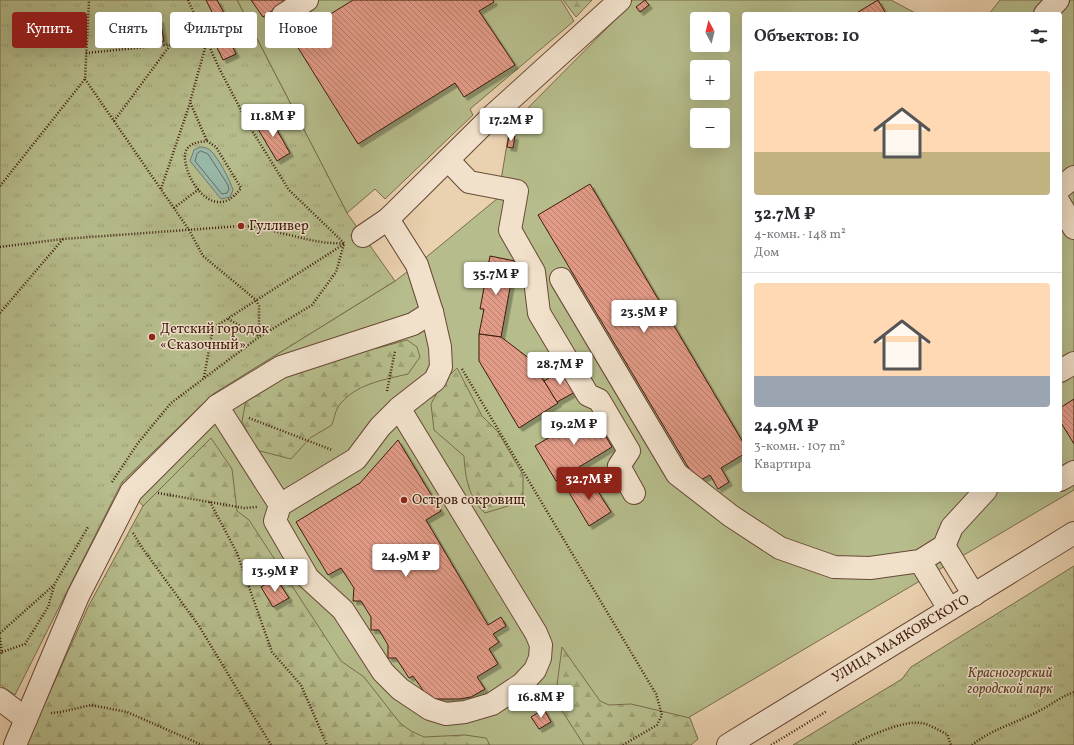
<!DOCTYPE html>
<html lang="ru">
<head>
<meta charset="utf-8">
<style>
	body { margin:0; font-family:Vollkorn,serif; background:#f7f7f7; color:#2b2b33; height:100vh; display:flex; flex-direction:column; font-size:15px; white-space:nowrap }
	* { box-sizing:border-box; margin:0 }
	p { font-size:13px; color:#7c7c81 }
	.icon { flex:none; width:22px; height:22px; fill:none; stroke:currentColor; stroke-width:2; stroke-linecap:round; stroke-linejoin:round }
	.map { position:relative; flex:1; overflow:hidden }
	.sheet { position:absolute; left:742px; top:12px; width:320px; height:480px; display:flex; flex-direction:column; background:#fff; border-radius:4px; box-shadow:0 4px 16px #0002 }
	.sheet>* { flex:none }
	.top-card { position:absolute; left:12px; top:12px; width:380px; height:36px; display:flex; gap:8px }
	.needle { width:26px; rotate:353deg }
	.fabs { position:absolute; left:690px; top:12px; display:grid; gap:8px }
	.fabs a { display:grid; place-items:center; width:40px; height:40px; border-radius:4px; background:#fff; box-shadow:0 4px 16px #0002; font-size:20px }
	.price { position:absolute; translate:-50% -34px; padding:0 9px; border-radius:4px; background:#fff; color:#222; font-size:13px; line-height:26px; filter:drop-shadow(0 1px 2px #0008) }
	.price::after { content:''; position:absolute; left:50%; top:24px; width:12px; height:9px; margin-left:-6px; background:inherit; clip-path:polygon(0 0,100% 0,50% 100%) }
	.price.current { background:#8f2418; color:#fff }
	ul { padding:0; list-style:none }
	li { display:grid; align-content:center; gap:8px; height:212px; padding:0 12px }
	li+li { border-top:1px solid #e1e1e2 }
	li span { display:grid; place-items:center; height:124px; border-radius:4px; color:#555 }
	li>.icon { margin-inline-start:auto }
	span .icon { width:72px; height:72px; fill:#fffc; stroke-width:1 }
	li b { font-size:17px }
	h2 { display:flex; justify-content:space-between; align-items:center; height:48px; padding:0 12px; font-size:17px }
	.chip { padding:0 14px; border-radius:4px; background:#fff; box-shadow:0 4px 16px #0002; font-size:14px; line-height:36px }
	.chip.current { background:#8f2418; color:#fff }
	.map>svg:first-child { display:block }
</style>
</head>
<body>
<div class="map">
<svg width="1074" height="745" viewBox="0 0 1074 745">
	<defs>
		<pattern id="forest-firs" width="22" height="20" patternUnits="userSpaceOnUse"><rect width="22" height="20" fill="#b6bc8b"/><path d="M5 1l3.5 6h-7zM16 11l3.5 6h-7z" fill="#9ea177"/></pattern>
		<pattern id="park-tufts" width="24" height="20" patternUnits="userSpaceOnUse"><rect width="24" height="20" fill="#b6bc8b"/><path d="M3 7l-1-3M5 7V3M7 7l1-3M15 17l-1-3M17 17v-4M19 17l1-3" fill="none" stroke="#9ea177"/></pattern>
		<pattern id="building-back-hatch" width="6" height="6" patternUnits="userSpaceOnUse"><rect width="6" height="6" fill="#e29b87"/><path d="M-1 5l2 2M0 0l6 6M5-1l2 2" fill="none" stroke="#b97e6d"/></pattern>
		<filter id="shadow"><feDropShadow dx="3.5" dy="3.5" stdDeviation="0" flood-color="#0004"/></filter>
	</defs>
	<rect width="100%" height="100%" fill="#ead1af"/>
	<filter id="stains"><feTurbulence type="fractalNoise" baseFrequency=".005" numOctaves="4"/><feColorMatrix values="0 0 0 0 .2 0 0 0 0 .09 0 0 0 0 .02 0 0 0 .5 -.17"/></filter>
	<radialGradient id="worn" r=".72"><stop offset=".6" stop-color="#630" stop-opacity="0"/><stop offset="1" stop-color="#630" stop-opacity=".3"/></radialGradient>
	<!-- grass -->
	<g fill="#b6bc8b" stroke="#7a6c4c" fill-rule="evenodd">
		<polygon points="237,0 561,0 574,21 470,109 473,115 385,199 375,189 347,213"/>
		<path d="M632 0H891L917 14H744V490H1060V14H989L1000 0H1074V490L642 745H285L143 506 122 482 213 394 395 281 424 259 498 198 510 126 627 8ZM697 19H723V45H697ZM697 67H723V93H697ZM697 115H723V141H697Z"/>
	</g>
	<!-- forest -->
	<g fill="url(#forest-firs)" stroke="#7a6c4c">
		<polygon points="563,0 592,0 576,17"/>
		<path d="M407 340 417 347 420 357 408 374C383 380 354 384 338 407 335 412 334 419 332 425L310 438 291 459 256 450 242 421 246 400 302 367 349 351 378 348Z"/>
		<path d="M457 368 482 416 498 432 523 475V495L508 506 485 513C469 499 465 477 464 456L434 430 431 404 442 383Z"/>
		<polygon points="211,438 232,469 237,511 249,520 341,661 364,677 400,723 411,731 424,737 465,735 486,738 490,745 26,745 89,605 143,506"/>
		<polygon points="562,647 600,701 609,705 631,704 690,718 698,739 691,745 584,745 555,700"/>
	</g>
	<!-- park -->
	<g fill="url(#park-tufts)" stroke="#7a6c4c">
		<polygon points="0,0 237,0 347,213 395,281 213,394 122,482 15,695 0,685"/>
		<polygon points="1074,566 1074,745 793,745 902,679 911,667"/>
	</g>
	<!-- water -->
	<path fill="#98b7a8" stroke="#74796a" d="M200 147C204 147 208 148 211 151 219 159 230 180 233 190L230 197 221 199 190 161 194 150Z"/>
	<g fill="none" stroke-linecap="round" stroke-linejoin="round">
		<!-- shore -->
		<polygon stroke="#6b695a" stroke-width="1" points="201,151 208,154 228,185 229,189 227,193 222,194 195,161 197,154"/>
	</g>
	<!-- building -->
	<g fill="url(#building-back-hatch)" stroke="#3e1b0d" filter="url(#shadow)">
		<polygon points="206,0 217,0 224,13 215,18"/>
		<polygon points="251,0 287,0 263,17"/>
		<polygon points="353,0 493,0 494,2 479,11 515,65 464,97 455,83 358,144 292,38"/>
		<polygon points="645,0 649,5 640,12 636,7"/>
		<polygon points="878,0 886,14 855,14"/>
		<polygon points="160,19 164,41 150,44 147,21"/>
		<polygon points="101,23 114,24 113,32 100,30"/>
		<polygon points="136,23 138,31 125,33 124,25"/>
		<polygon points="221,23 236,54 223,60 208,29"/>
		<polygon points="269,116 290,153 277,161 255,124"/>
		<polygon points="509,136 515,136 513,148 507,147"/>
		<polygon points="590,184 744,444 744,454 721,468 729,482 718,489 710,475 697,482 538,215"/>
		<polygon points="490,256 515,261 501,337 479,334 484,309 480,309"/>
		<polygon points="479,334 501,337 530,359 558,403 519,428 479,361"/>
		<polygon points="562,370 575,392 557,402 544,381"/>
		<polygon points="1074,399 1074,444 1060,421 1060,408"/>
		<polygon points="591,412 612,447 556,481 535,446"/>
		<polygon points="398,440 441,511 426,520 488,625 501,617 506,626 493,634 499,642 489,649 498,664 477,677 485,689 471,697 459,699 435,699 425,693 413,676 409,678 396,658 388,658 388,645 379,630 371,630 371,617 361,601 353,601 354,588 341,568 328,575 296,522 360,483"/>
		<polygon points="588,476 611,512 589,526 567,489"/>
		<polygon points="276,578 289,598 273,607 261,587"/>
		<polygon points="544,709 551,722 539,729 531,717"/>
	</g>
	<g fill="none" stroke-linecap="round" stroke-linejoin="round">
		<defs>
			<g id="minor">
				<polyline points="1045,14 1058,0"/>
				<polyline points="283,15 307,0"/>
				<polyline points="448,160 469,182 517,191 510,230 534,272 539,313 588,395 599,400 629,451 619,466 634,493"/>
				<polyline points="1060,188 1074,177"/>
				<polyline points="1060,204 1074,228"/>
				<polyline points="388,219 417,265 432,312 440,347 441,367 435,380 399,408 380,427 356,459 280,505 275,521 308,578 343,610 383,672 400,689 430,709 446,714 465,712 492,704 522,684 535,670 540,658 541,645 536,633 399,408"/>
				<polyline points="363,236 388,219 490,118 620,0"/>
				<polyline points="561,279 677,474 731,516 780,548 834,567 870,568 920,561 944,546 952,527 986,490"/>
				<polyline points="1060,371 1074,363"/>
				<polyline points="217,406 280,505"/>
				<polyline points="1060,480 1074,472"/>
				<polyline points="944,546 974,595"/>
				<polyline points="920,561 949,609"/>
				<polyline points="0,699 26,719"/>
				<polyline points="15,745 78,596 131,492 217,406 281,367 413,324 432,312"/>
				<polyline points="728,745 1074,533"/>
			</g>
		</defs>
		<!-- minor casing -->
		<use href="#minor" stroke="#694836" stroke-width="24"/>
		<!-- path -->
		<g stroke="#3e1b0d" stroke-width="2.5" stroke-dasharray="1 2" stroke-linecap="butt">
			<polyline points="188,0 220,70 251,129 289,190 344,243"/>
			<polyline points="86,53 207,41 190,102 207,141"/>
			<polyline points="85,79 189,230 203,256 256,300 259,306 259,336"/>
			<polyline points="114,121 194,13"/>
			<path d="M207 141 216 147 241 188C210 231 176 163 187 149 192 142 200 142 207 141Z"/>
			<polyline points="0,186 85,79 89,0"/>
			<polyline points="161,189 190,103"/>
			<polyline points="174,208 199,189"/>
			<path d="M0 247 63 239 241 226C274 227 313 246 345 243"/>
			<polyline points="0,313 63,239"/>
			<polyline points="228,319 259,336"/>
			<polyline points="462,369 656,694 662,715 657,725 623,745"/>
			<polyline points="204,377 213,328 344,244"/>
			<polyline points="387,391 395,351"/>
			<polyline points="249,418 332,450"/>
			<polyline points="112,482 138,443 171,403 259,337 312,305 336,272 344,244"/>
			<polyline points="158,493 244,508 257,507"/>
			<polyline points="210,502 237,553 272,652 301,685 327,745"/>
			<polyline points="133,533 143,549 199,626 271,745"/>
			<polyline points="0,633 54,585 88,527"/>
			<polyline points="0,638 2,652 0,655"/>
			<polyline points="2,652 25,644 48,607 54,586"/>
			<polyline points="51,713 61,712 91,705 127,712 202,745"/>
			<polyline points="771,745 827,711"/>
			<path d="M853 745C867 736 905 720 921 723 930 724 939 731 947 734L951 745"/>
			<path d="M972 745C992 729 1016 723 1039 711 1051 705 1060 697 1074 692"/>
		</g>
		<!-- minor -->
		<use href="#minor" stroke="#f1e1cb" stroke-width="22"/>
	</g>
	<!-- markers -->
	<g fill="#8f2418" stroke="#f1e1cb" stroke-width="1.5">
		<circle cx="241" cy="226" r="4"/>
		<circle cx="152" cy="337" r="4"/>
		<circle cx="404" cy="500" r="4"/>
	</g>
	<g text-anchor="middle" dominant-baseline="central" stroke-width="3" stroke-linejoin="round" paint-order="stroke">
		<!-- poi labels -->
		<g font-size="14" fill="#3e1b0d" stroke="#f1e1cb" text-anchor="start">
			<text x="249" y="226">Гулливер</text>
			<text x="160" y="329">Детский городок<tspan x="160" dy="16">«Сказочный»</tspan></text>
			<text x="412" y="500">Остров сокровищ</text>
		</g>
		<!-- street labels -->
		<g font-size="14" fill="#3e1b0d" stroke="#f1e1cb">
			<text transform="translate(901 639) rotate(-31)">УЛИЦА МАЯКОВСКОГО</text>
		</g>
		<!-- park labels -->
		<g font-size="14" font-style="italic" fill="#5c432c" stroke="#f1e1cb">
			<text x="1010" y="673">Красногорский<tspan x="1010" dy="16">городской парк</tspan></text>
		</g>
	</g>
	<rect width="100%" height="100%" filter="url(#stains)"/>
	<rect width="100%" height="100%" fill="url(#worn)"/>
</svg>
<div class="fabs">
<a><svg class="needle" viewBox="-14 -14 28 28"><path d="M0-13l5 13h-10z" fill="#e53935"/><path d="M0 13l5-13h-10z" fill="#7c7c81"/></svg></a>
<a>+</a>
<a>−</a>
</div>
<b class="price" style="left:273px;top:138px">11.8M ₽</b>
<b class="price" style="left:511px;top:142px">17.2M ₽</b>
<b class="price" style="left:496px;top:296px">35.7M ₽</b>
<b class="price" style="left:644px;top:334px">23.5M ₽</b>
<b class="price" style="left:560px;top:386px">28.7M ₽</b>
<b class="price" style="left:574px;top:446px">19.2M ₽</b>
<b class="price current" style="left:589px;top:501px">32.7M ₽</b>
<b class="price" style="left:406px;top:578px">24.9M ₽</b>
<b class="price" style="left:275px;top:593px">13.9M ₽</b>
<b class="price" style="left:541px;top:719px">16.8M ₽</b>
<div class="top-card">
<a class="chip current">Купить</a>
<a class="chip">Снять</a>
<a class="chip">Фильтры</a>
<a class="chip">Новое</a>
</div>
<section class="sheet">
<h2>Объектов: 10<svg class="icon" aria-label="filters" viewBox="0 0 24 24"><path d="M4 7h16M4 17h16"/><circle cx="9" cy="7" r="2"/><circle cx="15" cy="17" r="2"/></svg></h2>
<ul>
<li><span style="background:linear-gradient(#ffd9b3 65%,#c2b280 0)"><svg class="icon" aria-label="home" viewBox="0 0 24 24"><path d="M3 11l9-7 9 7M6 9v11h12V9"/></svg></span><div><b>32.7M ₽</b><p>4-комн. · 148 m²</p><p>Дом</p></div></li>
<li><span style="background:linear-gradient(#ffd9b3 75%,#9aa5b1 0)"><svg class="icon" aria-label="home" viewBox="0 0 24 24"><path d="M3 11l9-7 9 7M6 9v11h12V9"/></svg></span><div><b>24.9M ₽</b><p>3-комн. · 107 m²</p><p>Квартира</p></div></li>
</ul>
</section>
</div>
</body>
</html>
